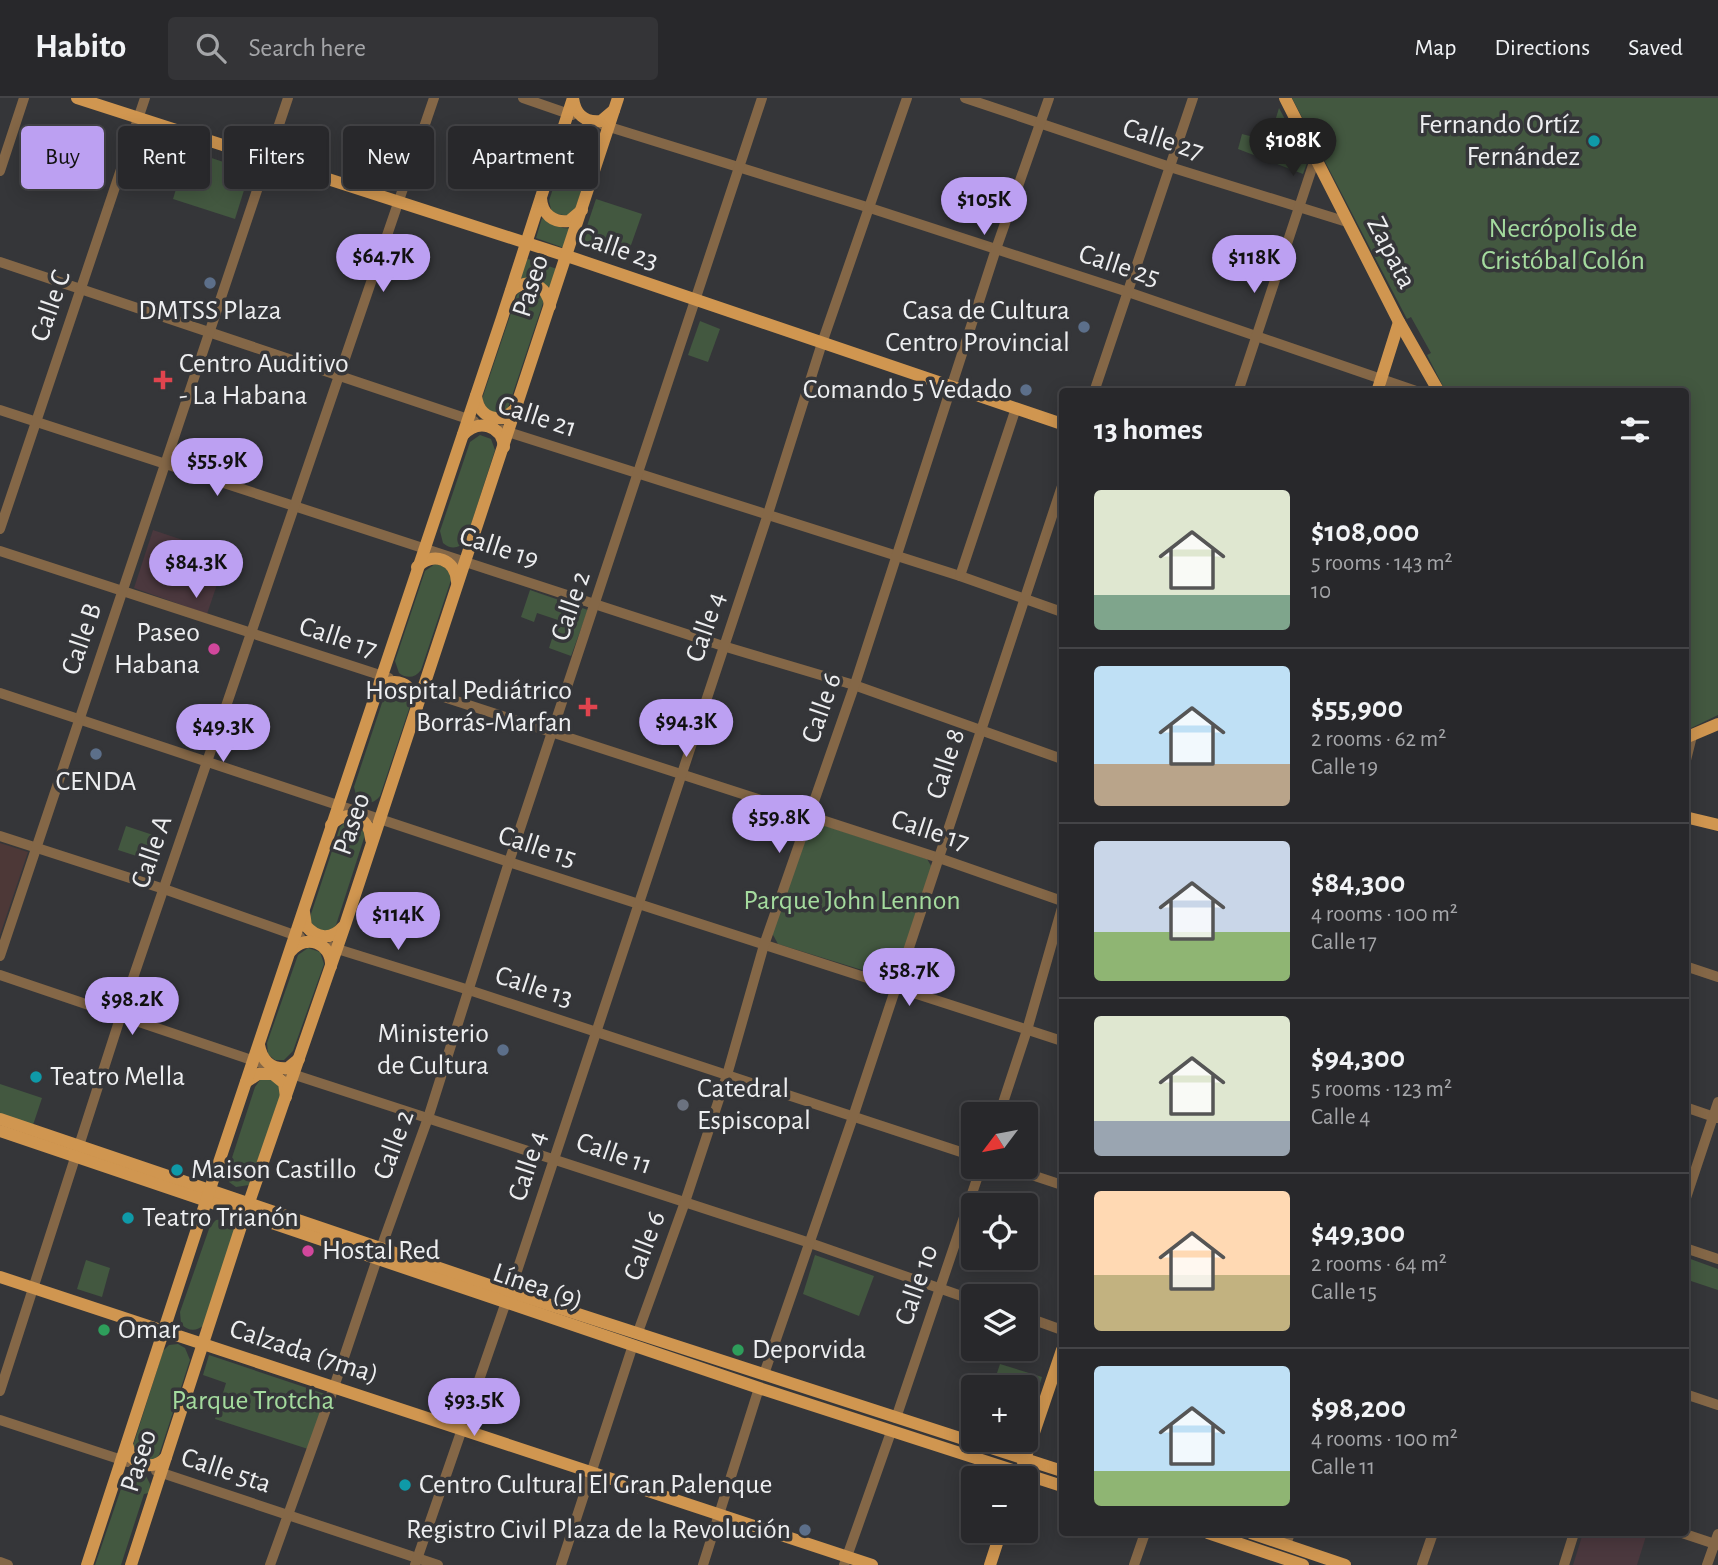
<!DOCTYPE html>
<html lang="en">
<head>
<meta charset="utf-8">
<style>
	body { margin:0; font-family:"Alegreya Sans",sans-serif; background:#343437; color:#f1f3f6; height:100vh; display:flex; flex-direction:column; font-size:26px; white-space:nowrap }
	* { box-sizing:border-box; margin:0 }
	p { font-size:23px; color:#a5a6a9 }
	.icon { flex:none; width:38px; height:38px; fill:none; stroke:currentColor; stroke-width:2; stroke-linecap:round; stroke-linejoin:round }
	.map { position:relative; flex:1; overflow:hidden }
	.panel { position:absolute; left:1059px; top:290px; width:630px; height:1148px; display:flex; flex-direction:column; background:#28282b; border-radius:7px; box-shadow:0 4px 18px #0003,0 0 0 2px #444447 }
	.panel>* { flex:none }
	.guide { position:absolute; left:21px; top:28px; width:665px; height:63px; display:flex; gap:14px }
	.needle { width:46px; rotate:238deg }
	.tools { position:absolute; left:961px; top:1004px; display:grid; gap:14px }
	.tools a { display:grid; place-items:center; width:77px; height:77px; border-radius:7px; background:#28282b; box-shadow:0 4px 18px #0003,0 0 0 2px #444447; font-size:35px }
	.price { position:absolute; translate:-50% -60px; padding:0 16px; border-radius:24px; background:#bca0f2; color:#111; font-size:23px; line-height:46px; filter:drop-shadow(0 2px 4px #0008) }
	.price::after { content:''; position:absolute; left:50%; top:42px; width:21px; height:16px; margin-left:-10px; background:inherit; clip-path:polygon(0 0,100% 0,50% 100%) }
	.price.current { background:#222; color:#fff }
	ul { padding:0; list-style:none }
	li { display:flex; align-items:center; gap:21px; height:175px; padding:0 35px }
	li+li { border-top:2px solid #444447 }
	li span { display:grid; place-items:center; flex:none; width:196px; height:140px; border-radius:7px; color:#555 }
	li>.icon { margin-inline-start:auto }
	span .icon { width:84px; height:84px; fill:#fffc; stroke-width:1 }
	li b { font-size:30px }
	h2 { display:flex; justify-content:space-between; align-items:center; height:84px; padding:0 35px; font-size:30px }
	.chip { padding:0 24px; border-radius:7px; background:#28282b; box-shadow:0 4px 18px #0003,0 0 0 2px #444447; font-size:24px; line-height:63px }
	.chip.current { background:#bca0f2; color:#111 }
	header { display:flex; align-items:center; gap:42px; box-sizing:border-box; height:98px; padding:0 35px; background:#28282b; border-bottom:2px solid #444447 }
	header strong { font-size:33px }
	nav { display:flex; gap:38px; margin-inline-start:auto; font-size:24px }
	.search { width:490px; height:63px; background:#343437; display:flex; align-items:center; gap:18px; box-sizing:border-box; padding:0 24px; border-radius:7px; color:#a5a6a9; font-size:26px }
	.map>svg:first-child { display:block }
</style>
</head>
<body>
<header>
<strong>Habito</strong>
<div class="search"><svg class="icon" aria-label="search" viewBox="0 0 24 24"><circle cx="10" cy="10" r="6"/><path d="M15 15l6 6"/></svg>Search here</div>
<nav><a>Map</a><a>Directions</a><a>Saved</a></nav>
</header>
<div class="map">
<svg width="1718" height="1467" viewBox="0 0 1718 1467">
	<rect width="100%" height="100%" fill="#353639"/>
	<!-- industrial -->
	<g fill="#4b383e">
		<polygon points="153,432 227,457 207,516 134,490"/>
		<polygon points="1583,1435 1647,1435 1637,1467 1573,1467"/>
	</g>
	<!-- education -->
	<polygon fill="#4d3837" points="0,745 28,754 0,837"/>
	<!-- green -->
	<g fill="#435840">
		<polygon points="1292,0 1718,0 1718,617 1685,633 1685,294 1446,294 1427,257 1431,255 1411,219 1407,221"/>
		<polygon points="1279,10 1305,59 1307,65 1303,76 1238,51 1242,36 1269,43"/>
		<polygon points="579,33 591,37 595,49 575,112 569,118 552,115 549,103 569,40"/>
		<polygon points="188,52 250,73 235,121 173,101"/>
		<polygon points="596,101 642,116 625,164 580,149"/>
		<polygon points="542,120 563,130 573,131 564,150 536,140"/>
		<polygon points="528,161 557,171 550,190 543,185 520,180 525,162"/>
		<polygon points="523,191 535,191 543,201 543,205 508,310 502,316 489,315 482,301 517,197"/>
		<polygon points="700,223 720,231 708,264 688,257"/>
		<path d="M480 337 491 341 495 352 466 442C459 451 451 452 443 445L440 433 470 344Z"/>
		<path d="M435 466C446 468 449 472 451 482L421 572C415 580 407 581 399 575L395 563 425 473Z"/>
		<polygon points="530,492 588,512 571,558 549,550 558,522 537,515 534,524 521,519"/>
		<path d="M394 592 406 596 410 608 380 698C374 706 365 707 357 701L354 689 384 599Z"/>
		<polygon points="346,723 358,723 365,737 336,827 329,834 313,830 310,819 340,729"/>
		<polygon points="817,725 927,761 933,771 896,877 888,880 778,846 772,835 808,729"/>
		<polygon points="126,728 162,740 155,764 118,752"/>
		<polygon points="308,850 320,854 324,866 293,953 284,962 275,962 268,956 267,945 298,857"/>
		<polygon points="260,982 276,982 282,994 249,1087 236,1089 229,1084 228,1072 255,989"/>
		<polygon points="0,986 42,1000 33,1027 0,1016"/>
		<path d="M224 1121 232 1125 236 1132 204 1227C196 1234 188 1233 181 1226L180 1214 210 1128 216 1122Z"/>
		<polygon points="815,1157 874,1178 859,1218 803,1196"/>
		<polygon points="1685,1159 1718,1171 1718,1192 1688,1182 1685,1191"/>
		<polygon points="86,1162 110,1170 102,1199 77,1191"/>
		<polygon points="178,1246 185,1250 190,1262 159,1357 153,1363 137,1360 133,1348 163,1253 169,1247"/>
		<polygon points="209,1257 328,1297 308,1351 215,1321 226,1285 203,1277"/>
		<polygon points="1000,1266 1042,1279 1026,1329 1026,1290 992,1290"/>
		<polygon points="134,1375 146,1378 150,1386 149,1395 144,1396 121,1467 95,1467 124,1382"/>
	</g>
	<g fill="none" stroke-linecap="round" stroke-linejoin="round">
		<!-- minor -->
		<g stroke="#846747" stroke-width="10">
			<polyline points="523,0 572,17"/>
			<polyline points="965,0 1170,69 1347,124"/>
			<polyline points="603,27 870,110 1128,194 1419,294"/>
			<polyline points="0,73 24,0"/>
			<polyline points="0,164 474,323"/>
			<polyline points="1094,294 1193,0"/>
			<polyline points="1238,294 1315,61"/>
			<polyline points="0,312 723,548 854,587 1062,661"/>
			<polyline points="502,332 960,478 1062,514"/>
			<polyline points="0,431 145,0"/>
			<polyline points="0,453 389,580"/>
			<polyline points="960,478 1016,310"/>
			<polyline points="416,590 939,760 1062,803"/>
			<polyline points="0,595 509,764 1062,943"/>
			<polyline points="1685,666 1692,638"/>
			<polyline points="0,738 164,791 300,839"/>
			<polyline points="331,849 469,892 973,1058"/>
			<polyline points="0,858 288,0"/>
			<polyline points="1685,868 1718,879"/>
			<polyline points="0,877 272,969"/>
			<polyline points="289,975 810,1145 973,1202"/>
			<polyline points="1685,1009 1717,1020"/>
			<polyline points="999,1017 1027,932 1062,810"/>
			<polyline points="1008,1069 1062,1087"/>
			<polyline points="1685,1103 1718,1004"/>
			<polyline points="381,1150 428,1020 509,764 762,0"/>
			<polyline points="1685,1150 1718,1161"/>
			<polyline points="510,1194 766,422 822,245 907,0"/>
			<polyline points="1026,1219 1062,1232"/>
			<polyline points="638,1234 685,1104 727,977 764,847 857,580 996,151 1049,0"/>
			<polyline points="764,1276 853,1019 1062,388"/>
			<polyline points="0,1293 132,883 434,0"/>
			<polyline points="1685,1296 1718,1307"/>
			<polyline points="896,1320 981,1069"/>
			<polyline points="0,1322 128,1364"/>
			<polyline points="156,1373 438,1467"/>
			<polyline points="1682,1435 1718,1447"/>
			<polyline points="1286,1447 1290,1435"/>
			<polyline points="0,1464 8,1467"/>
			<polyline points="270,1467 334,1289 377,1161"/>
			<polyline points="415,1467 506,1204"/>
			<polyline points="561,1467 633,1247"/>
			<polyline points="703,1467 759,1290"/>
			<polyline points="844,1467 891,1334"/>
			<polyline points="1134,1467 1145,1435"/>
			<polyline points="1422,1467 1433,1435"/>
			<polyline points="1564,1467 1574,1435"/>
			<polyline points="1707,1467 1718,1436"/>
		</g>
		<!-- major -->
		<g stroke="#d09650" stroke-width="12">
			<polyline points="77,0 576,161 1062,326"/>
			<path d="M573 0C575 16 585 25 601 23L614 12"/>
			<polyline points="1285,0 1398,222 1439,294"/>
			<path d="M541 100C542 116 553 125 569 123L582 112"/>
			<path d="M511 193C527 178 548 187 550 208"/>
			<polyline points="1377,294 1399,224"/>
			<path d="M476 298C478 313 488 322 504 320L517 310"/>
			<path d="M463 337C478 320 502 327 504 349"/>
			<path d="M417 469C433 453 456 461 457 484"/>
			<path d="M377 593C393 575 415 586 417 608"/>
			<polyline points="1685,640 1718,626"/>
			<polyline points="1685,719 1718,727"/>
			<path d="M331 727C347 710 370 719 371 741"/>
			<path d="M304 814 306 828C317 841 332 842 343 829"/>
			<path d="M291 853C306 835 332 845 331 868"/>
			<path d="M259 947C262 963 271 972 288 970L299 961"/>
			<polyline points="246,984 258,976 273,976 284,985 286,999"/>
			<polyline points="0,1021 510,1194 1062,1373"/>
			<polyline points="0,1033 759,1290 1062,1388"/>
			<polyline points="0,1179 872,1467"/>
			<path d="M127 1346 131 1359C142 1369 156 1371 166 1359"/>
			<polyline points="1023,1367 1062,1252"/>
			<polyline points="1208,1435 1303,1467"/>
			<polyline points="1251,1435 1345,1467"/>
			<polyline points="87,1467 210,1091 502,220 573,0"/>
			<polyline points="131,1467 245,1116 346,824 618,0"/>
			<polyline points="990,1467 1001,1433"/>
		</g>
	</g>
	<!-- markers -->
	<g fill="#0f9aa8" stroke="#353639" stroke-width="2.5">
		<circle cx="1594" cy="43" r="7"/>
		<circle cx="36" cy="979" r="7"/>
		<circle cx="177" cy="1072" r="7"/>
		<circle cx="128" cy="1120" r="7"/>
		<circle cx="405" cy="1387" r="7"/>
	</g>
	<g fill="#5c6f8a" stroke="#353639" stroke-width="2.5">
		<circle cx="210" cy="185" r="7"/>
		<circle cx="1084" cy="229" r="7"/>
		<circle cx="1026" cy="292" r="7"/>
		<circle cx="96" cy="656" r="7"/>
		<circle cx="503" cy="952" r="7"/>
		<circle cx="805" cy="1432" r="7"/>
	</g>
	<g fill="#e0444e" stroke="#353639" stroke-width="2.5">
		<path d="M159.5 271.5h7v7h7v7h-7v7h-7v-7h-7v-7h7z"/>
		<path d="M584.5 598.5h7v7h7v7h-7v7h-7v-7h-7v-7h7z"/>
	</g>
	<g fill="#d1479c" stroke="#353639" stroke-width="2.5">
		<circle cx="214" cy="551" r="7"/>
		<circle cx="308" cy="1153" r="7"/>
	</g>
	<circle fill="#6b7280" stroke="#353639" stroke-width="2.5" cx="683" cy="1007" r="7"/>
	<g fill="#2e9e5b" stroke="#353639" stroke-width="2.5">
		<circle cx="104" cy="1232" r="7"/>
		<circle cx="738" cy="1252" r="7"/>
	</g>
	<g text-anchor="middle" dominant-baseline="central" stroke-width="7" stroke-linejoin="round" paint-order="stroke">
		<!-- poi labels -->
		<g font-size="28" fill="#edeef0" stroke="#353639" text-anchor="start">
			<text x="1580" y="27" text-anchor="end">Fernando Ortíz<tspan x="1580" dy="32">Fernández</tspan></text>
			<text x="210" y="213" text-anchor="middle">DMTSS Plaza</text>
			<text x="1070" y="213" text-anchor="end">Casa de Cultura<tspan x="1070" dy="32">Centro Provincial</tspan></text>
			<text x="179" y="266">Centro Auditivo<tspan x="179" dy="32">- La Habana</tspan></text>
			<text x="1012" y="292" text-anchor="end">Comando 5 Vedado</text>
			<text x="200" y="535" text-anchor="end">Paseo<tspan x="200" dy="32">Habana</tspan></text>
			<text x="572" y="593" text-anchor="end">Hospital Pediátrico<tspan x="572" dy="32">Borrás-Marfan</tspan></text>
			<text x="96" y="684" text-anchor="middle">CENDA</text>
			<text x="489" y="936" text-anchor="end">Ministerio<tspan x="489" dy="32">de Cultura</tspan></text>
			<text x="50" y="979">Teatro Mella</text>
			<text x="697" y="991">Catedral<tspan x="697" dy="32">Espiscopal</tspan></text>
			<text x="191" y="1072">Maison Castillo</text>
			<text x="142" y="1120">Teatro Trianón</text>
			<text x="322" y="1153">Hostal Red</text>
			<text x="118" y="1232">Omar</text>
			<text x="752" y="1252">Deporvida</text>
			<text x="419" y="1387">Centro Cultural El Gran Palenque</text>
			<text x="791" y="1432" text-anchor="end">Registro Civil Plaza de la Revolución</text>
		</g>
		<!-- street labels -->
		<g font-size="28" fill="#edeef0" stroke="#353639">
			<text transform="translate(1163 42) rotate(18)">Calle 27</text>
			<text transform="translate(618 151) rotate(19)">Calle 23</text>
			<text transform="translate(1391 155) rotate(63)">Zapata</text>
			<text transform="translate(1119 168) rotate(18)">Calle 25</text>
			<text transform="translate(531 188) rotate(-72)">Paseo</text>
			<text transform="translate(51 208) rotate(-71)">Calle C</text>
			<text transform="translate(537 319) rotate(18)">Calle 21</text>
			<text transform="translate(499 450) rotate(18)">Calle 19</text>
			<text transform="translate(571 508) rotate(-71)">Calle 2</text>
			<text transform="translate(706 529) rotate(-71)">Calle 4</text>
			<text transform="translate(338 540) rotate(18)">Calle 17</text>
			<text transform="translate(82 541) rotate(-71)">Calle B</text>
			<text transform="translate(822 610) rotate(-71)">Calle 6</text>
			<text transform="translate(946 666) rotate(-72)">Calle 8</text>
			<text transform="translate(352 726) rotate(-71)">Paseo</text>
			<text transform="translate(930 733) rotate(18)">Calle 17</text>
			<text transform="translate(537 749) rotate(18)">Calle 15</text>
			<text transform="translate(152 754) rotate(-71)">Calle A</text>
			<text transform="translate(534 889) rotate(18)">Calle 13</text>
			<text transform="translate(394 1047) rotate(-70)">Calle 2</text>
			<text transform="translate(614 1056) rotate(19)">Calle 11</text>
			<text transform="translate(528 1068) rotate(-72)">Calle 4</text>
			<text transform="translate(645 1148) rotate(-69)">Calle 6</text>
			<text transform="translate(917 1187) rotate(-71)">Calle 10</text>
			<text transform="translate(538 1189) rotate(19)">Línea (9)</text>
			<text transform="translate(304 1254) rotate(18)">Calzada (7ma)</text>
			<text transform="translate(139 1363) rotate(-72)">Paseo</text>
			<text transform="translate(226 1373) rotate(18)">Calle 5ta</text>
		</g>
		<!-- park labels -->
		<g font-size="28" fill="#a4db9e" stroke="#353639">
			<text x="1563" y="131">Necrópolis de<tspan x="1563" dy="32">Cristóbal Colón</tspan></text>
			<text x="852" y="803">Parque John Lennon</text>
			<text x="253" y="1303">Parque Trotcha</text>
		</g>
	</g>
</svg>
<div class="tools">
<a><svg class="needle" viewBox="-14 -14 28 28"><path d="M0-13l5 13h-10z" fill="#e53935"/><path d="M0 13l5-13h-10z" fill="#a5a6a9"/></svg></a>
<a><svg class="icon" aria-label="locate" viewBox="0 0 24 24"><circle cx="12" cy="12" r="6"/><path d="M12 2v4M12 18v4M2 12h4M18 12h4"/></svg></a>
<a><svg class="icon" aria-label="layers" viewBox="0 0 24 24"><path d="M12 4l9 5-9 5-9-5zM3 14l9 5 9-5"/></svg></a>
<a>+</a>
<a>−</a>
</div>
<b class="price current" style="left:1293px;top:80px">$108K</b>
<b class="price" style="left:984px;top:139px">$105K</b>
<b class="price" style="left:383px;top:196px">$64.7K</b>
<b class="price" style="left:1254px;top:197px">$118K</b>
<b class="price" style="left:217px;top:400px">$55.9K</b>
<b class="price" style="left:196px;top:502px">$84.3K</b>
<b class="price" style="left:686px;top:661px">$94.3K</b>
<b class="price" style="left:223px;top:666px">$49.3K</b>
<b class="price" style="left:779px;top:757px">$59.8K</b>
<b class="price" style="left:398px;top:854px">$114K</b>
<b class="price" style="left:909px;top:910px">$58.7K</b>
<b class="price" style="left:132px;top:939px">$98.2K</b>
<b class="price" style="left:474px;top:1340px">$93.5K</b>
<div class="guide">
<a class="chip current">Buy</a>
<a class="chip">Rent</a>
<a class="chip">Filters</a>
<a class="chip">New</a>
<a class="chip">Apartment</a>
</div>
<section class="panel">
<h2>13 homes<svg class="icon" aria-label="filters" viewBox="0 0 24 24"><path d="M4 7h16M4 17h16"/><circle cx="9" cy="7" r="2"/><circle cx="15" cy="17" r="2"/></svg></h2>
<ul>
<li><span style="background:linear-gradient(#dfe7d0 75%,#7fa58c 0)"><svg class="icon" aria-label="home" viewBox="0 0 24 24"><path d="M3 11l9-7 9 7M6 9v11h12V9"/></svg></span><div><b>$108,000</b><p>5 rooms · 143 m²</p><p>10</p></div></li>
<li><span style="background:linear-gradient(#bfe0f5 70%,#b9a48a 0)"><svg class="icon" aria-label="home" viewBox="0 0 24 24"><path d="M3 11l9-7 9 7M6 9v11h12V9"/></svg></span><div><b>$55,900</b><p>2 rooms · 62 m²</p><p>Calle 19</p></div></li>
<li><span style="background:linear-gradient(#c9d6e8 65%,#8fb573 0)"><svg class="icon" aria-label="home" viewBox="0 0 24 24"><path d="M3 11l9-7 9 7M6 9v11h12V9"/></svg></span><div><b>$84,300</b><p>4 rooms · 100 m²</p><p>Calle 17</p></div></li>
<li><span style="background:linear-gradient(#dfe7d0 75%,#9aa5b1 0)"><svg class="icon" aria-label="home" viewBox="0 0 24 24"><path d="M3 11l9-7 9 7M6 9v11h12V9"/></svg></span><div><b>$94,300</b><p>5 rooms · 123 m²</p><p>Calle 4</p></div></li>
<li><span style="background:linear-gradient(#ffd9b3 60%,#c2b280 0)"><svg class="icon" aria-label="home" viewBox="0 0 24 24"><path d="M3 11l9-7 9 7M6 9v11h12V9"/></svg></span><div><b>$49,300</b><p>2 rooms · 64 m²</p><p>Calle 15</p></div></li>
<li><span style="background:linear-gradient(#bfe0f5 75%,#8fb573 0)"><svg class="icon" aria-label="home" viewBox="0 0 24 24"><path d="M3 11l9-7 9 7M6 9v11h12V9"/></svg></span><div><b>$98,200</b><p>4 rooms · 100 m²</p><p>Calle 11</p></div></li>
</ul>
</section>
</div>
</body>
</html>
